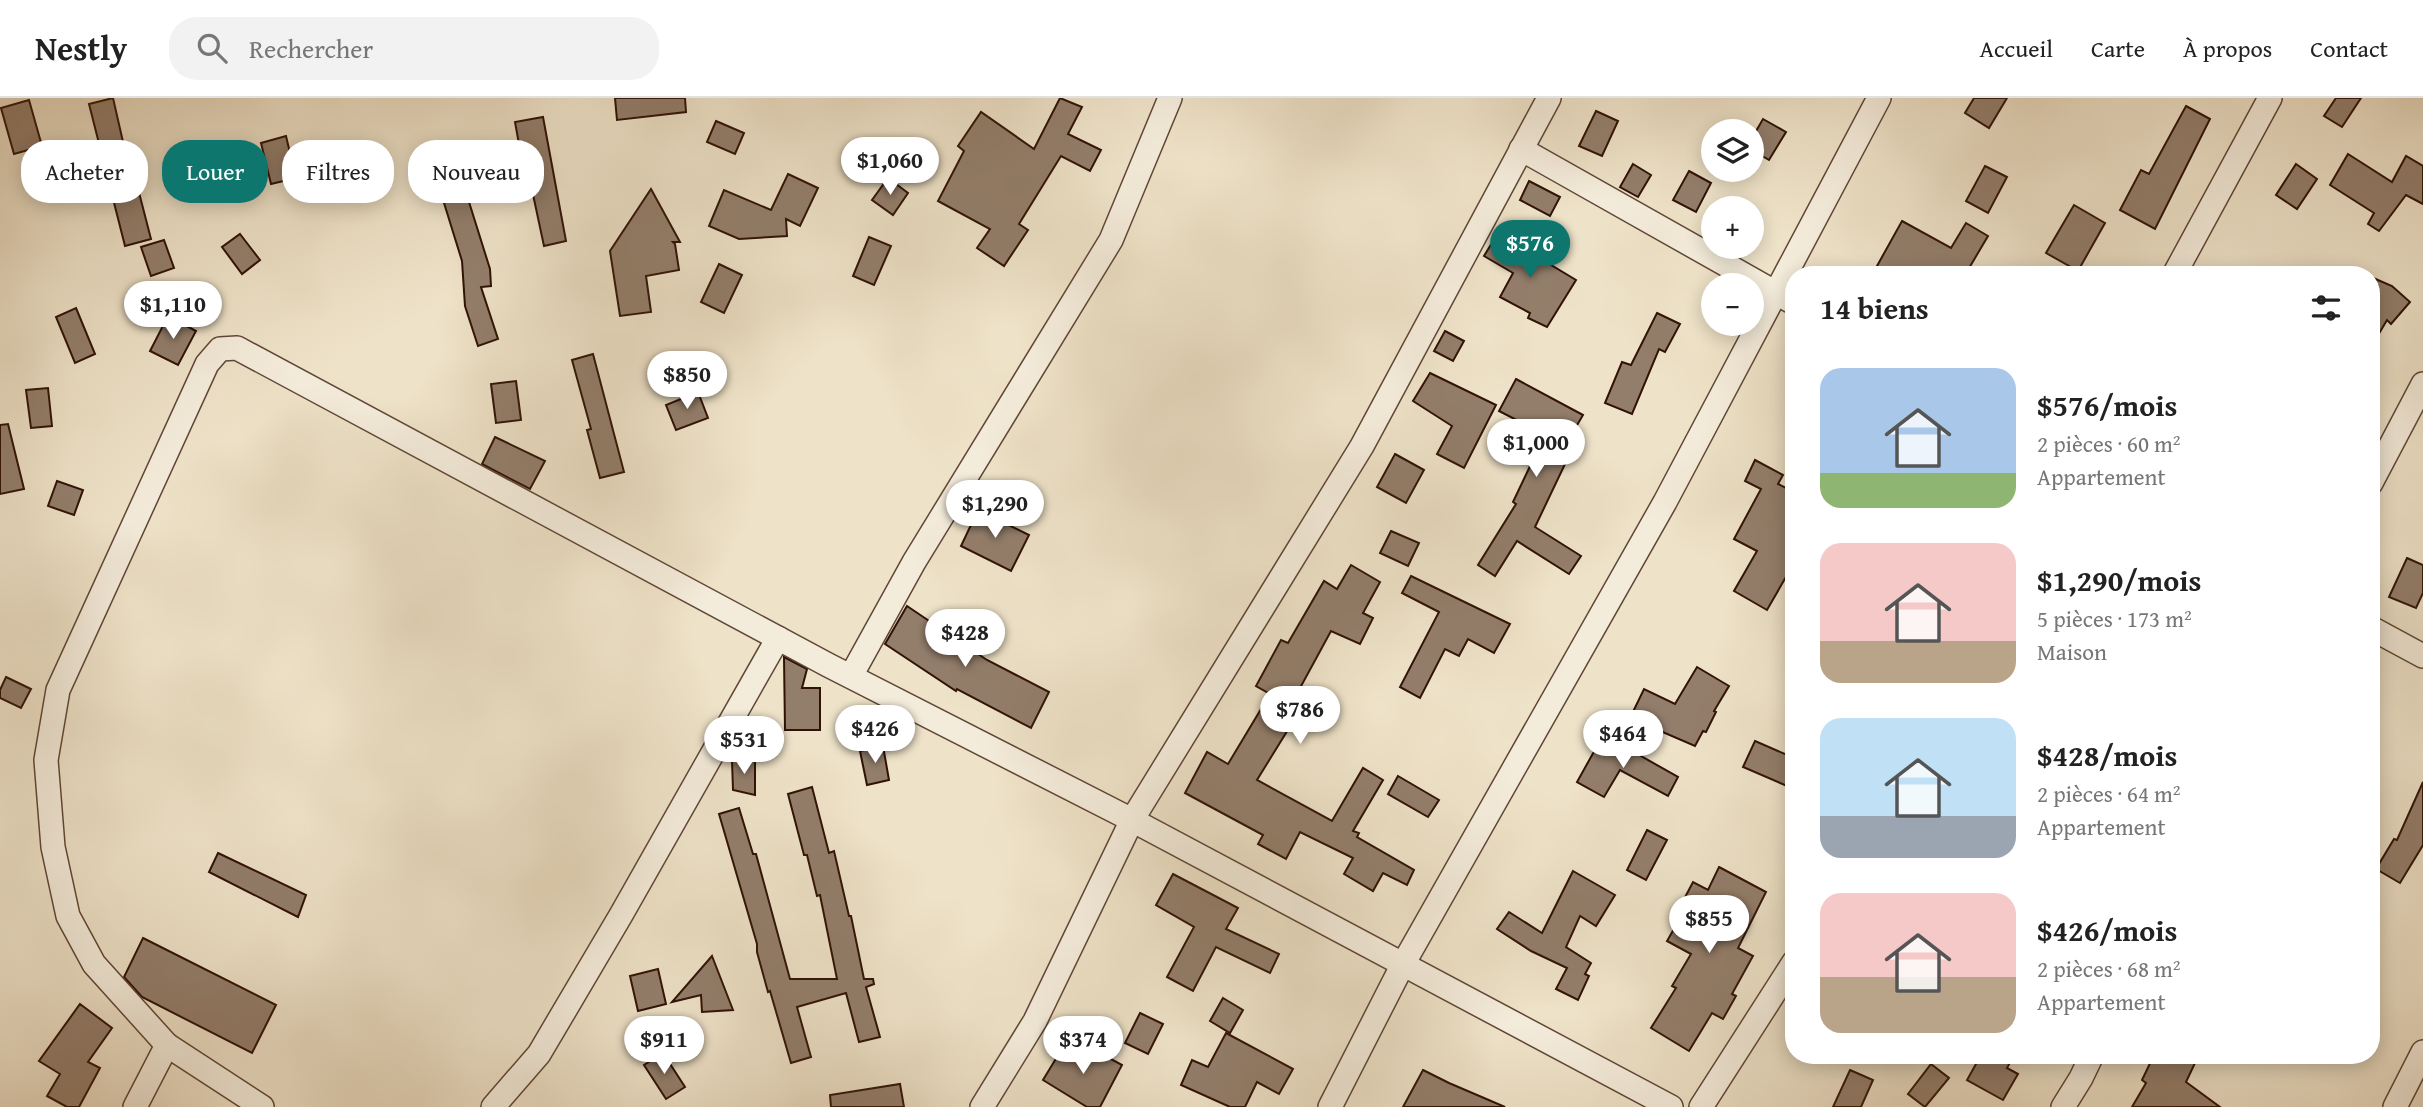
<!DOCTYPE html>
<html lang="fr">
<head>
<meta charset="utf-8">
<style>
	body { margin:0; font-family:"Gentium Book Plus",serif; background:#f2f2f2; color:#222; height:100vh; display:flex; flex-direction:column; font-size:26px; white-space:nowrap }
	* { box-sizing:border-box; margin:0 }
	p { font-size:23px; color:#767676 }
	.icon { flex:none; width:38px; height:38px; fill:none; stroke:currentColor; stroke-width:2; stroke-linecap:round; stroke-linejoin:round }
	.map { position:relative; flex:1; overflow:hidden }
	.drawer { position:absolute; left:1785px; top:168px; width:595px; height:798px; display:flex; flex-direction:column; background:#fff; border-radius:28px; box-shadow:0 4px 18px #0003 }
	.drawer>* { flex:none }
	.banner { position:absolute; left:21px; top:42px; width:665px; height:63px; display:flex; gap:14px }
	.controls { position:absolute; left:1701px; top:21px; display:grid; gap:14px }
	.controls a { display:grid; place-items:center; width:63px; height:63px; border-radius:50%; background:#fff; box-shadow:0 4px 18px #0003; font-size:35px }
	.price { position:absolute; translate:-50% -60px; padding:0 16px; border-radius:24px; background:#fff; color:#222; font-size:23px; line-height:46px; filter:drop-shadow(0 2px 4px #0008) }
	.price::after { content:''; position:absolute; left:50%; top:42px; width:21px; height:16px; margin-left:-10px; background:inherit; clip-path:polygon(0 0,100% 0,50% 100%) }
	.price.current { background:#0f766e; color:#fff }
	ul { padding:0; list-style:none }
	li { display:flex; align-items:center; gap:21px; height:175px; padding:0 35px }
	li span { display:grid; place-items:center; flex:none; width:196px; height:140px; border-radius:21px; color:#555 }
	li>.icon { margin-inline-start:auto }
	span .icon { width:84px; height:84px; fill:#fffc; stroke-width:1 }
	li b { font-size:30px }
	h2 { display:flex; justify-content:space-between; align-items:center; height:84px; padding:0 35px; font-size:30px }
	.tag { padding:0 24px; border-radius:28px; background:#fff; box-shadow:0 4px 18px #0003; font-size:24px; line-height:63px }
	.tag.current { background:#0f766e; color:#fff }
	header { display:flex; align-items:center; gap:42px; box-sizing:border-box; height:98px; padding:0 35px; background:#fff; border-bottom:2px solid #e0e0e0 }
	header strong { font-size:33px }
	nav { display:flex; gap:38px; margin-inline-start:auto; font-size:24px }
	.search { width:490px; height:63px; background:#f2f2f2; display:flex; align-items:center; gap:18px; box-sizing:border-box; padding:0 24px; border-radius:28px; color:#767676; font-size:26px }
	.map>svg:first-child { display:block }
</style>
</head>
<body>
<header>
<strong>Nestly</strong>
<div class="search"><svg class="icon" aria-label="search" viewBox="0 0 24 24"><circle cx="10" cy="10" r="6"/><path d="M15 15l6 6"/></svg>Rechercher</div>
<nav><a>Accueil</a><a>Carte</a><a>À propos</a><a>Contact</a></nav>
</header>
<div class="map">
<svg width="2423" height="1009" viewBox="0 0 2423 1009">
	<rect width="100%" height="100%" fill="#eee2c8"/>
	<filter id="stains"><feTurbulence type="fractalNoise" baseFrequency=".00286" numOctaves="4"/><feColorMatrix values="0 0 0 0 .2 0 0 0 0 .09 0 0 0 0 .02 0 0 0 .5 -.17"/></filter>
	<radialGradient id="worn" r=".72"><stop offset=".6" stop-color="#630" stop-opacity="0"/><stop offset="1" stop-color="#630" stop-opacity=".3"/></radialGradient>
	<!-- building -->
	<g fill="#937e6b" stroke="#301207" stroke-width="2">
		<polygon points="113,0 131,79 135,79 151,141 125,148 89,6"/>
		<polygon points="615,0 685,0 686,14 617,22"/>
		<polygon points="1060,0 1082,9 1068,36 1101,52 1090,73 1061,58 1019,126 1028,132 1004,168 977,150 990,131 938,103 964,53 958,48 981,14 1034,51"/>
		<polygon points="1974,0 2007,0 1989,30 1965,15"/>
		<polygon points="2336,0 2361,0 2342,29 2324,18"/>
		<polygon points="29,2 42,48 14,56 1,10"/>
		<polygon points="2186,8 2210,21 2155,131 2120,112 2141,72 2149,76"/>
		<polygon points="1596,13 1618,23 1602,58 1579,48"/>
		<polygon points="543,19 566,143 544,148 528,73 524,74 515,24"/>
		<polygon points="1763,21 1786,34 1769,62 1752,52 1752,40"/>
		<polygon points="716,23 744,35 735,56 707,44"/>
		<polygon points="286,38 296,80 271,86 261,45"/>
		<polygon points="462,46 469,87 464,88 490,171 491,188 481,189 498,241 478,248 465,208 462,163 440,92 434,60 434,51"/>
		<polygon points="2348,56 2392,84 2406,58 2423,68 2423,106 2406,97 2379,133 2368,126 2374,115 2330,87"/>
		<polygon points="216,57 226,91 204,98 193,64"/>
		<polygon points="1633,66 1651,77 1638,99 1620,89"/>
		<polygon points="2296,66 2317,81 2297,111 2276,97"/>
		<polygon points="1985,68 2007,79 1988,115 1966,103"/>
		<polygon points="1689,73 1711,85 1696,114 1673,102"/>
		<polygon points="788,76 818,90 800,128 786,121 787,138 739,141 709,128 724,92 771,112"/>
		<polygon points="888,80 908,95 893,117 872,102"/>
		<polygon points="1529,83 1560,99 1550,118 1520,102"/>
		<polygon points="651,91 680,144 673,144 675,146 679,172 646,178 651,214 620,218 610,153"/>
		<polygon points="2074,107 2105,125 2078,173 2046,155"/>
		<polygon points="1902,123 1951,150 1966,125 1988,138 1965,177 1872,177"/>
		<polygon points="1498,135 1576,182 1547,229 1528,220 1530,215 1500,199 1513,175 1484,158"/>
		<polygon points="240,136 260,162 242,176 222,149"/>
		<polygon points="869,139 891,148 874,187 853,178"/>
		<polygon points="164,142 174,170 151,178 141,149"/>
		<polygon points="719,166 742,177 724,215 701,204"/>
		<polygon points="2371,179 2392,188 2410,204 2391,226 2387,222 2371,249"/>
		<polygon points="76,210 95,256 75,265 56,219"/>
		<polygon points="1657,215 1680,226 1665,254 1659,251 1632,316 1605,305 1622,264 1631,267"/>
		<polygon points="168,218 196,233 178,267 150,253"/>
		<polygon points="1445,233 1464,243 1453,263 1434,253"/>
		<polygon points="593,256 624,374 600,380 587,332 591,331 572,262"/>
		<polygon points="1430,275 1496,307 1464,370 1437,356 1452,328 1413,303"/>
		<polygon points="1516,281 1583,317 1558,360 1566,364 1535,429 1581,458 1569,476 1517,443 1495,478 1478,467 1516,406 1513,404 1542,343 1534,339 1538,333 1499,313"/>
		<polygon points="516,283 521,322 496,325 491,286"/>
		<polygon points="48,290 52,328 31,330 26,292"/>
		<polygon points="698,294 708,320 676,332 666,307"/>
		<polygon points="8,326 24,391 0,396 0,327"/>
		<polygon points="495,339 545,363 530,391 482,366"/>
		<polygon points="1395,356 1424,372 1406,405 1377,389"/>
		<polygon points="1755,362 1783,377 1778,386 1794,394 1794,465 1767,512 1734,493 1757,453 1734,441 1761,391 1745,383"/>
		<polygon points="57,383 83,392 74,417 48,408"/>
		<polygon points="978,412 1029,437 1011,473 961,448"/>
		<polygon points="1391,433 1419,445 1408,468 1380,455"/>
		<polygon points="2407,460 2423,467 2423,495 2416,510 2389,499"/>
		<polygon points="1351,467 1380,484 1363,515 1373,520 1360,546 1331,533 1281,625 1289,630 1257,682 1332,723 1363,670 1383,682 1353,733 1359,735 1357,739 1414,772 1407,787 1383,775 1373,793 1344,776 1353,760 1300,734 1286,761 1258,746 1263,737 1185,695 1207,654 1228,666 1270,596 1256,588 1281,542 1288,545 1324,483 1337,491"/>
		<polygon points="1411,478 1510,526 1494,555 1468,541 1459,558 1445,551 1420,600 1400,589 1439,514 1402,495"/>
		<polygon points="907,508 987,562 1049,594 1031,630 957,591 956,593 885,546"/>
		<polygon points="784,559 807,571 802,590 820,590 820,632 785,632"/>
		<polygon points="1697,569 1729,588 1714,613 1716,614 1706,634 1703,633 1695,648 1630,620 1644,591 1675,606"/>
		<polygon points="6,579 31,591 21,610 0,600 0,592"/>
		<polygon points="1601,641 1616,649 1618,645 1678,679 1668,698 1620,672 1604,699 1577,684"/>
		<polygon points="1755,643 1794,660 1794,691 1743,669"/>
		<polygon points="883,648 889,682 867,687 860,653"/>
		<polygon points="755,661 755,697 733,692 732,662"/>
		<polygon points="1398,678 1439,702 1428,719 1388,696"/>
		<polygon points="2423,684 2423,747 2400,785 2376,771 2394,741 2397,742"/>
		<polygon points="812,689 829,755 834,753 849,818 851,818 864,881 873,881 874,886 866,889 880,939 859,944 846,895 797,909 811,959 791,965 770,893 768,894 757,854 757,846 719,716 739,710 753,756 756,756 790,881 837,881 820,797 817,798 807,757 804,757 788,696"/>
		<polygon points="1647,732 1667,742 1646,782 1627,772"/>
		<polygon points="218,755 306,797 298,819 209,774"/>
		<polygon points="1719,769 1766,794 1738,850 1753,858 1732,896 1736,898 1723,921 1712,915 1689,953 1651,930 1676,890 1672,888 1691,856 1667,843 1686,810 1681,807 1693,784 1708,792"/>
		<polygon points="1573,773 1615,797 1596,828 1580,818 1566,849 1591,865 1585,876 1589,878 1578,902 1556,891 1567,870 1531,853 1497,831 1509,814 1542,835"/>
		<polygon points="1173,776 1238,810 1226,831 1279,856 1270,875 1216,849 1193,893 1167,879 1194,829 1156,807"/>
		<polygon points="143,840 276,907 252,955 142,899 124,879"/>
		<polygon points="712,858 733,912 702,914 701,897 672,904"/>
		<polygon points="658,871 666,906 638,913 630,878"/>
		<polygon points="1223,900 1243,912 1230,935 1210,923"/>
		<polygon points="80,906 112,930 88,964 100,970 79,1009 67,1009 47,998 60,976 39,963"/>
		<polygon points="1140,915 1163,926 1148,956 1125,945"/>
		<polygon points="1226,935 1293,971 1279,996 1257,984 1245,1009 1230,1009 1181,987 1192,962 1208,969"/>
		<polygon points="1066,944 1096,962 1100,955 1122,967 1100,1009 1087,1009 1043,982"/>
		<polygon points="663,955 685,989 666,1001 644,967"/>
		<polygon points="1981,957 2014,957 2007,970 2018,976 2003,1002 1967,982"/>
		<polygon points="2154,957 2178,957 2195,965 2186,984 2220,1009 2132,1009 2146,985 2142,982"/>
		<polygon points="1931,966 1949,980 1925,1009 1908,996"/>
		<polygon points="1423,972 1449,985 1505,1009 1403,1009"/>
		<polygon points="1850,972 1873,982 1861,1009 1833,1009"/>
		<polygon points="900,986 904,1009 831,1009 830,997"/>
	</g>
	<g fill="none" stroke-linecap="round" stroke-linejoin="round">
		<defs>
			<g id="street">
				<polyline points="1521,51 1794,205"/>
				<polyline points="2174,177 2270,0"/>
				<polyline points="2371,385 2423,286"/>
				<polyline points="2371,530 2423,558"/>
				<polyline points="851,578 914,464 1111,142 1170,0"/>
				<polyline points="167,947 262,1009"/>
				<polyline points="135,1009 167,947 94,866 68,818 53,749 46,662 58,592 207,266 220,251 237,250 828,567 1132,722 1362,348 1549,0"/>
				<polyline points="493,1009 539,956 621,817 778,540"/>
				<polyline points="982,1009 1035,923 1132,722 1671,1009"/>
				<polyline points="1330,1009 1402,868 1665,404 1879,0"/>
				<polyline points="1701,1009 1794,864"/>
				<polyline points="2063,1009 2081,980 2092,957"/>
				<polyline points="2395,1009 2423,954"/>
			</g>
		</defs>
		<!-- street casing -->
		<use href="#street" stroke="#604637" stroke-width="26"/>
		<!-- street -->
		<use href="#street" stroke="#f4ecdb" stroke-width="23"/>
	</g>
	<rect width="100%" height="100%" filter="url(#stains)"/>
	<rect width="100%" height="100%" fill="url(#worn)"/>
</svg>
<div class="controls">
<a><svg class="icon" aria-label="layers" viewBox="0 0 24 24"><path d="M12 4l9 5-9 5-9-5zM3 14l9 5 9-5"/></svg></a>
<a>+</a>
<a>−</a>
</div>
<b class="price" style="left:890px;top:99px">$1,060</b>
<b class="price current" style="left:1530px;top:182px">$576</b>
<b class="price" style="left:173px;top:243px">$1,110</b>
<b class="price" style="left:687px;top:313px">$850</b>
<b class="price" style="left:1536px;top:381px">$1,000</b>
<b class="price" style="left:995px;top:442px">$1,290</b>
<b class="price" style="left:965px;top:571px">$428</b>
<b class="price" style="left:1300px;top:648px">$786</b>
<b class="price" style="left:875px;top:667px">$426</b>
<b class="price" style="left:1623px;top:672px">$464</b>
<b class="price" style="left:744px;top:678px">$531</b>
<b class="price" style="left:1709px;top:857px">$855</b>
<b class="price" style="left:664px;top:978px">$911</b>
<b class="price" style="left:1083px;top:978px">$374</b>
<div class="banner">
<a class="tag">Acheter</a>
<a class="tag current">Louer</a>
<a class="tag">Filtres</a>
<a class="tag">Nouveau</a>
</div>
<section class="drawer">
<h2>14 biens<svg class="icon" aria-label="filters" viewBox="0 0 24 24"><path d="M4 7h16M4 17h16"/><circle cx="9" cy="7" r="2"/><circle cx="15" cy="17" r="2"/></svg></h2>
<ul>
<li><span style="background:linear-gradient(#a9c7e8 75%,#8fb573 0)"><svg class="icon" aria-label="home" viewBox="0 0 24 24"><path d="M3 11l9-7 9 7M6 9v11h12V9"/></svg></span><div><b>$576/mois</b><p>2 pièces · 60 m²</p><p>Appartement</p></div></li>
<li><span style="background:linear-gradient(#f6c9c9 70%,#b9a48a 0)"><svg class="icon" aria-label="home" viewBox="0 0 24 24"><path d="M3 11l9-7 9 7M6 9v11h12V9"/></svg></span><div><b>$1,290/mois</b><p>5 pièces · 173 m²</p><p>Maison</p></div></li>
<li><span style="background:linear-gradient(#bfe0f5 70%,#9aa5b1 0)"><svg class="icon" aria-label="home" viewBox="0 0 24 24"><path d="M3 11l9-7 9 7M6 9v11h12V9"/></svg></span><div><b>$428/mois</b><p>2 pièces · 64 m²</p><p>Appartement</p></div></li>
<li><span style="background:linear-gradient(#f6c9c9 60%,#b9a48a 0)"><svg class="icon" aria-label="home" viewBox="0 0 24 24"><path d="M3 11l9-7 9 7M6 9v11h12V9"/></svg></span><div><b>$426/mois</b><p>2 pièces · 68 m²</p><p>Appartement</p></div></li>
</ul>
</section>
</div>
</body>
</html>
